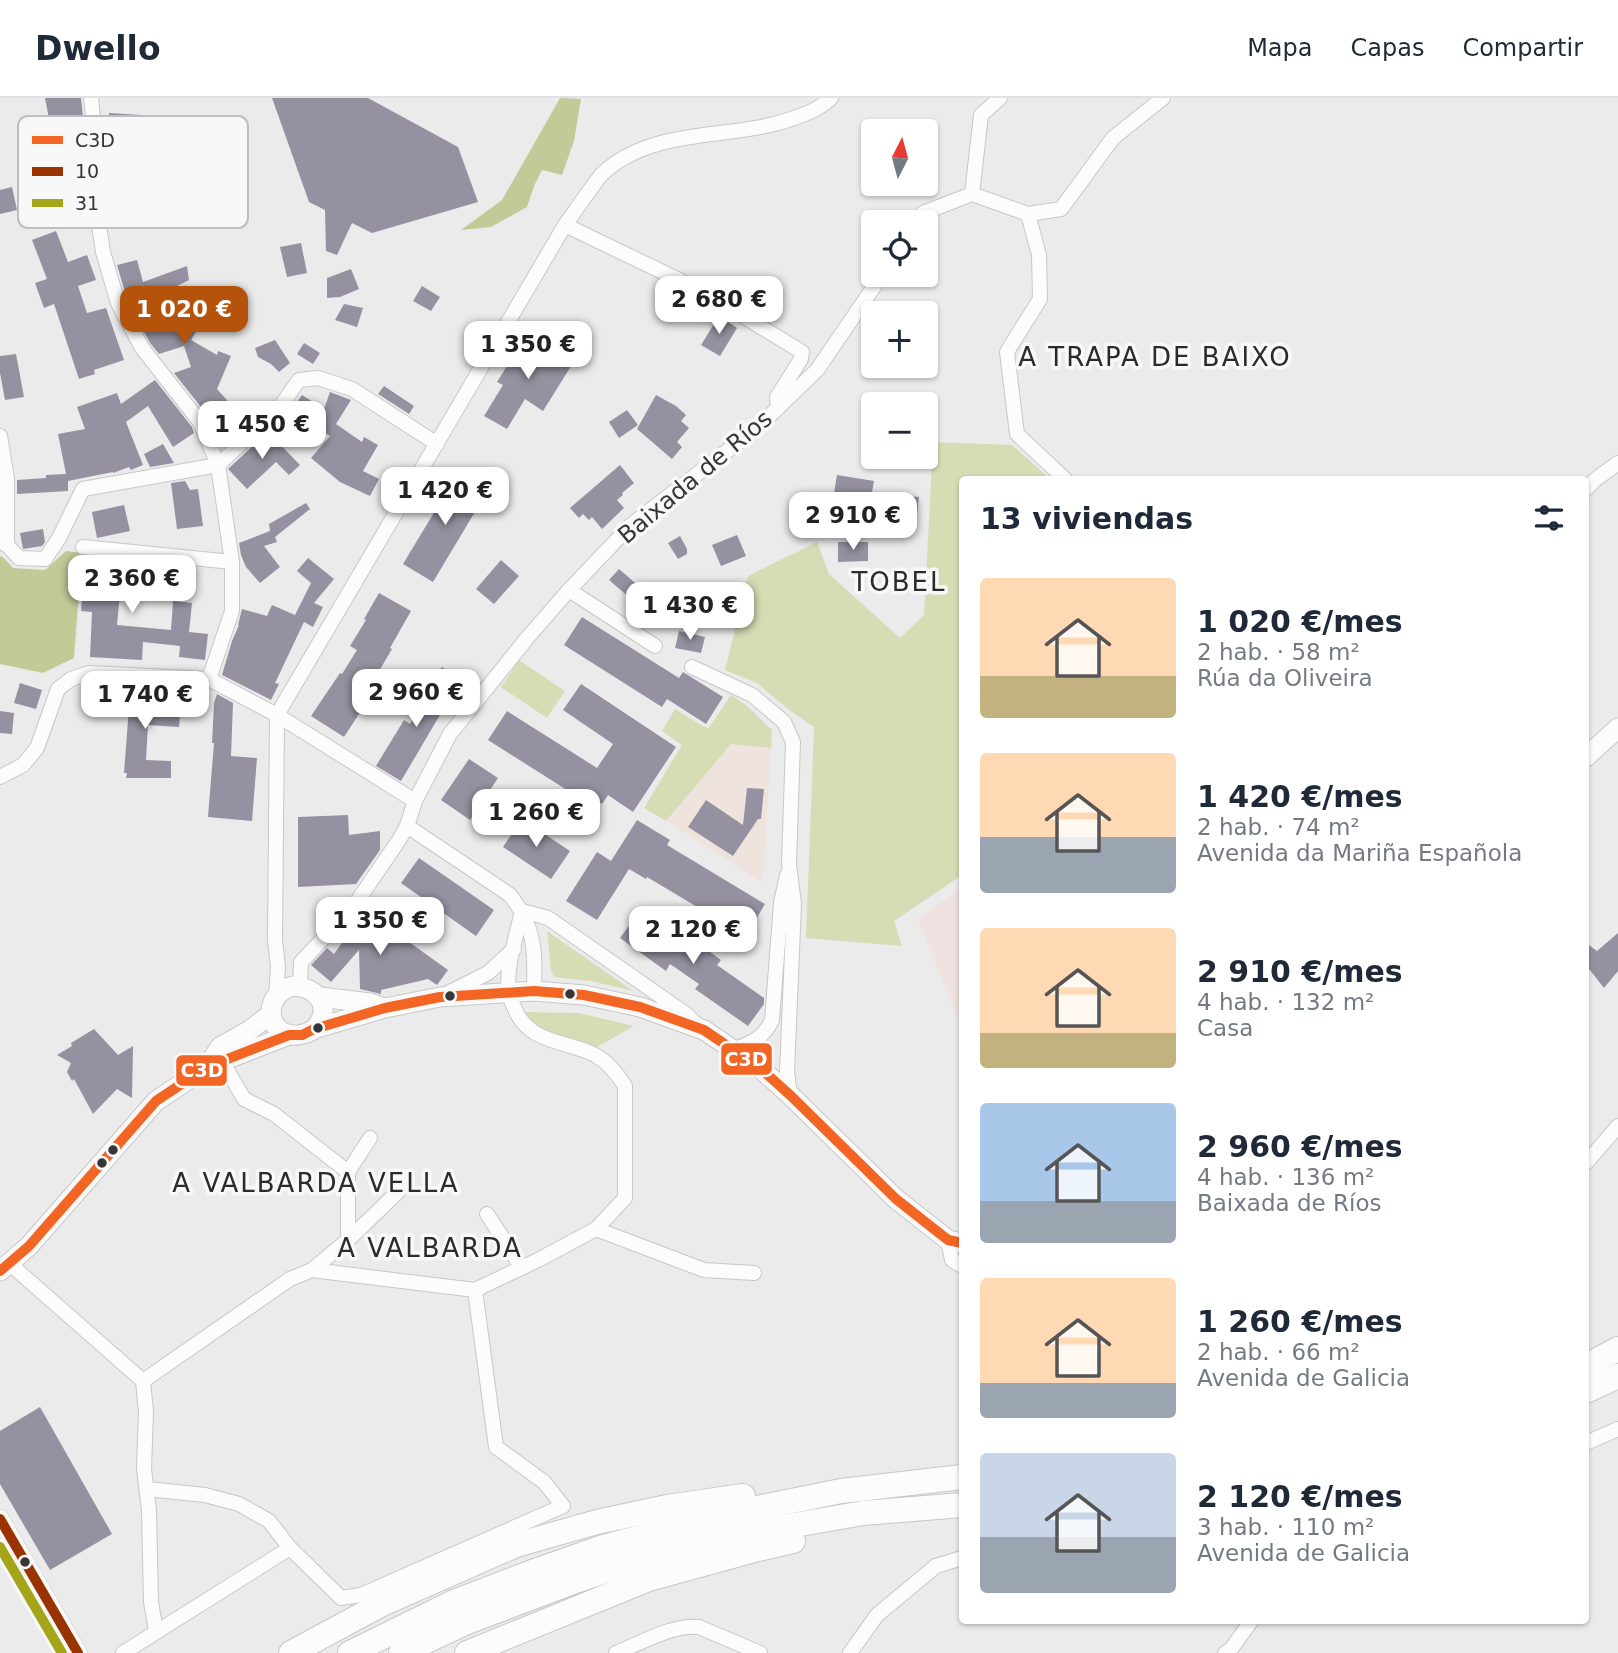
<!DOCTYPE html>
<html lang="es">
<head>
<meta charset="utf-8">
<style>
	body { margin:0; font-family:"DejaVu Sans",sans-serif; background:#f2f2f3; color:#1f2937; height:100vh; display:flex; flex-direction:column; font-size:26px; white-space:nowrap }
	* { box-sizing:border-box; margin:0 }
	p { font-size:23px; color:#747a83 }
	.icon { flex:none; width:38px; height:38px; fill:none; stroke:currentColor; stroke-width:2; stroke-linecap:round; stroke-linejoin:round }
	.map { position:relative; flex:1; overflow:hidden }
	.panel { position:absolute; left:959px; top:378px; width:630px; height:1148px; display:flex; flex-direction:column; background:#fff; border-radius:7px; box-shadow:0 2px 5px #0004 }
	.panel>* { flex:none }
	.needle { width:46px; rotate:6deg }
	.fabs { position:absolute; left:861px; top:21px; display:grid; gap:14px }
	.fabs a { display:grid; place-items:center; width:77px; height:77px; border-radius:7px; background:#fff; box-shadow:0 2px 5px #0004; font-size:35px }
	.price { position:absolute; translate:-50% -60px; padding:0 16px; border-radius:14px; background:#fff; color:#222; font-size:23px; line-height:46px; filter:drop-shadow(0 2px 4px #0008) }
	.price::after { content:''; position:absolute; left:50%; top:42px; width:21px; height:16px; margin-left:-10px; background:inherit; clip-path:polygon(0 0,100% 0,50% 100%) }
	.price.active { background:#b45309; color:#fff }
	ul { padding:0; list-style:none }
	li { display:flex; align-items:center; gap:21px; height:175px; padding:0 21px }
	li span { display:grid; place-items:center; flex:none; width:196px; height:140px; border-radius:7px; color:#555 }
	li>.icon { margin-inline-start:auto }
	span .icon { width:84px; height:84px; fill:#fffc; stroke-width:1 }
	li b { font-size:30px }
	h2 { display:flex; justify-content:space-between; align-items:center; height:84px; padding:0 21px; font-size:30px }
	header { display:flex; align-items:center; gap:42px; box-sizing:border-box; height:98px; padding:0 35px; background:#fff; border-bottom:2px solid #e0e1e3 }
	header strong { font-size:33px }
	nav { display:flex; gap:38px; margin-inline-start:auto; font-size:24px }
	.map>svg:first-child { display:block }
</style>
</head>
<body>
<header>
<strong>Dwello</strong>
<nav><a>Mapa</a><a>Capas</a><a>Compartir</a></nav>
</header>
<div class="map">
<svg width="1618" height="1555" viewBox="0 0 1618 1555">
	<rect width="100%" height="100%" fill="#ebebec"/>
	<!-- education -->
	<polygon fill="#f0e2e0" points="962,790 962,932 918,821"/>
	<!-- medical -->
	<polygon fill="#efe3dd" points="731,646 771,650 763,785 666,723"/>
	<!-- green -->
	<g fill="#d6ddb5">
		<polygon points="933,344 1012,347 1050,381 962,382 962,777 894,823 902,848 806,840 814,629 789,612 757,585 725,572 748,478 817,444 829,476 900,540 924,517"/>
		<polygon points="519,562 565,593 547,620 501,589"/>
		<polygon points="731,597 747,608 772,632 771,650 731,646 666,723 644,710 682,647 662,633 675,611 708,631"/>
		<polygon points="547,833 633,893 591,883 554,879 551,872"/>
		<polygon points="526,914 578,915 634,928 597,949 576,945 545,935 531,926"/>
	</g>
	<!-- forest -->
	<g fill="#c2cb98">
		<polygon points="560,0 581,1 574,43 562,77 542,72 534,88 527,109 491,129 461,132 502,102"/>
		<polygon points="66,453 82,455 74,560 43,575 0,566 0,458 3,459 13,470 45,472"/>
	</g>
	<!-- building -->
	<g fill="#9591a0">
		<polygon points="45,0 81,0 83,19 50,26"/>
		<polygon points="272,0 368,0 458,49 478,104 372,135 352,125 337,157 326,153 325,112 309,104"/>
		<polygon points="109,15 158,18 158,30 149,30 144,67 158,68 156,92 138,90 135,114 108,110 109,71 117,72 123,29 109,29"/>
		<polygon points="12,89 17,112 0,116 0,92"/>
		<polygon points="56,133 68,164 87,157 96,182 78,188 87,215 106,210 124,262 94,272 95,276 79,281 54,206 44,210 35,185 47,181 32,142"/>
		<polygon points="301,145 307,175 287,179 280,149"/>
		<polygon points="137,162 143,184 187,168 189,182 159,197 176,230 185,211 203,221 191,242 217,257 218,253 231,258 217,291 241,318 233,325 240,333 223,349 219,343 208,318 174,275 191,269 184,248 159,256 150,245 142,230 157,222 146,202 130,207 127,201 117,167"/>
		<polygon points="351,171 359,191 340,199 327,200 327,180"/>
		<polygon points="422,188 440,199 431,213 413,203"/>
		<polygon points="344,206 363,210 357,229 335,222"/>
		<polygon points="719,218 737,230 720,258 701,247"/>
		<polygon points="527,236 573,265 543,313 525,301 507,331 484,318 503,287 497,284"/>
		<polygon points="275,242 290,265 279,274 271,266 258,259 255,250"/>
		<polygon points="304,245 320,255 313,266 297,256"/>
		<polygon points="16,256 24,299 5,302 0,275 0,258"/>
		<polygon points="155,282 192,329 194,335 173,349 148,308 126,324 143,367 131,372 129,369 113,375 113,374 68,383 68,393 17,396 17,382 46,380 46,377 66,376 58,336 85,331 77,309 117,295 121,306"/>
		<polygon points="384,288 414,308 409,316 378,296"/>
		<polygon points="330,294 351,302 336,326 362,344 364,339 378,347 363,373 379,381 370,398 340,384 311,360 330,338 291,313 302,297 324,311"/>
		<polygon points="656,297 676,308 686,317 681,323 689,330 677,344 682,349 672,361 637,331"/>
		<polygon points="627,312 638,327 619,340 609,324"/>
		<polygon points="268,334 300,367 289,377 276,364 247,391 228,371"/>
		<polygon points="163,346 174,365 150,369 144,356"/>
		<polygon points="620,367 634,385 622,395 623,397 617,402 624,410 602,431 592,419 589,422 583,416 579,420 570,410"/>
		<polygon points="458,375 488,392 433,484 403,466"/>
		<polygon points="837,377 874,383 872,394 919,399 916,426 831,413"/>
		<polygon points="185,383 190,392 198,391 203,428 177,431 171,385"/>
		<polygon points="306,405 310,411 275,439 277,444 264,448 280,469 260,485 246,469 241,457 239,445 270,433 269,426"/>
		<polygon points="124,407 130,433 97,440 92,414"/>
		<polygon points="43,431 45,444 42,448 23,451 20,435"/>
		<polygon points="737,437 746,458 721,468 712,447"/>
		<polygon points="680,438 687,451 687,456 678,461 668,445"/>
		<polygon points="838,444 868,444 868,463 838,464"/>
		<polygon points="86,459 102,461 101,471 128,473 128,465 157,468 156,486 144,485 143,497 120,495 117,527 171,532 173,503 192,505 189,534 208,536 205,562 179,559 180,548 143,544 142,562 90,559 92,514 81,513"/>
		<polygon points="308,460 334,481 314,505 323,509 313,529 304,524 275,585 279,586 271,602 222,577 232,543 239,527 238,527 242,511 267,518 272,507 295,517 311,485 297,473"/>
		<polygon points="501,462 519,478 494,506 476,491"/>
		<polygon points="619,471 641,490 631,501 609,482"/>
		<polygon points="688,484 706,487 709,491 707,510 685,508"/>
		<polygon points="379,495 411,513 390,550 392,551 372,585 388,595 381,606 370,599 344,639 311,618 340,575 342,576 357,552 350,548 366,522 364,521"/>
		<polygon points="582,519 679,580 683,574 723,599 706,626 667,601 662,609 564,547"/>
		<polygon points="679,533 705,539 701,555 675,550"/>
		<polygon points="442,569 455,578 441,601 447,605 401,683 376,668 404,622 410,626 426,600 423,598"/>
		<polygon points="20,585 42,592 36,611 14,605"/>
		<polygon points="581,586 676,649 633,714 608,697 602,706 582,693 578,699 488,642 507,613 597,670 613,646 563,612"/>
		<polygon points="117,587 136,588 136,597 165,599 165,604 181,606 179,629 148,627 146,662 171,663 171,680 126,680 127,675 124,675 129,609 116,608"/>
		<polygon points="217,596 233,605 231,658 257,660 252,723 208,719 214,645 212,645 214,605"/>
		<polygon points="0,613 14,615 12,636 0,635"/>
		<polygon points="469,661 498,680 470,722 441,702"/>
		<polygon points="747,690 764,691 761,721 758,721 733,758 688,729 706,702 743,727"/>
		<polygon points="348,717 349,737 380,733 380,752 356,786 298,789 298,719"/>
		<polygon points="522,721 570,753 551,781 503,749"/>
		<polygon points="637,722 670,742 667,747 765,806 746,838 647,779 646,781 629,771 597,822 566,803 597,754 611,763"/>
		<polygon points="419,760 494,812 476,838 401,785"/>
		<polygon points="367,810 389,827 388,829 448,872 437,887 428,881 381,892 381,896 360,891 359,852 331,884 311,867 327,850 334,856"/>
		<polygon points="641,811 685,842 688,838 721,862 717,867 764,900 764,906 748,928 695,891 699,886 670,866 666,873 620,840"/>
		<polygon points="1618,835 1618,873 1604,890 1586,867 1586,845 1597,853"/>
		<polygon points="94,931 118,957 133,948 132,1000 117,991 93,1016 74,981 72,983 67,974 71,965 57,957 72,948 71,945"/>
		<polygon points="40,1309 112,1436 50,1472 0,1386 0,1333"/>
	</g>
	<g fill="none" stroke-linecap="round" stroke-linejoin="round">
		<defs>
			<g id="minor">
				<polyline points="91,0 93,19 93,87 103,154 118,205 142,250 200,324 218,367 232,464 232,513 209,581"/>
				<polyline points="972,96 1028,116 1039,157 1040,201 1007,254 1017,336 1066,382"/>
				<polyline points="972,96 981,17 1000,0"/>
				<polyline points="1028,116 1061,111 1113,40 1163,0"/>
				<polyline points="917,124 923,115 972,96"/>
				<polyline points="565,127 702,193 802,254 801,261 777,299 778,310"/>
				<polyline points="0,338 7,380 7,447"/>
				<polyline points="1586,391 1596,381 1618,365"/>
				<polyline points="0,444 7,447 19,460 45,461 59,440 83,391 218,367 280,309 299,282 318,280 352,291 437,346"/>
				<polyline points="83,449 232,464"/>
				<polyline points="569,492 655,548"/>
				<polyline points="692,569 752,597 784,624 793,644 789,766 794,806 787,974 790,997"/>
				<polyline points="0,679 23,667 37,650 58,591 71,581 89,575 209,581 277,617 415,703"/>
				<path d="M407 728 510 797C536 831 535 852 534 893"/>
				<polyline points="522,813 548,820 686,916 696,926"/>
				<polyline points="300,889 301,864 354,808 399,742 407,728 415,703 450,636 528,539 569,492 631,427 757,330 817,272 882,177"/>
				<polyline points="446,896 488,875 514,851"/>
				<path d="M276 899 278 869 275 842 277 617 565 127C573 116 581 104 590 92 594 87 598 80 603 75 653 29 728 42 788 22 804 17 818 12 831 0"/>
				<path d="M732 952C750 946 764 940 772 922L781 805 787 777"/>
				<polyline points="222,963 244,1001 274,1016 348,1074 348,1142 312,1172"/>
				<polyline points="1586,1065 1618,1028"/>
				<polyline points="348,1074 370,1040"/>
				<polyline points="487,1116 522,1170"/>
				<polyline points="596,1131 704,1172 754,1175"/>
				<polyline points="348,1142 404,1088"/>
				<polyline points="948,1142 952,1162 962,1168"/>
				<polyline points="10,1166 143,1283 146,1314 144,1371 149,1412 151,1504 156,1533"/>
				<path d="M143 1283 290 1181 312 1172 475 1192 538 1162 596 1131 625 1100V988C618 977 608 964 595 957 565 942 528 946 514 909 512 905 509 899 509 894 505 870 517 837 522 813"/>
				<polyline points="1586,1345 1618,1331"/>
				<polyline points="147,1391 205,1397 239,1406 269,1423 290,1450 341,1500 361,1497 563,1408 544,1384 496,1349 475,1192"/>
				<polyline points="123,1555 290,1450"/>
				<path d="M616 1555C641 1545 673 1526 699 1529L760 1555"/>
				<polyline points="850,1555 877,1517 936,1468 962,1460"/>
				<polyline points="1225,1555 1231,1551 1252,1522"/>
			</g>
			<polyline id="tertiary" points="0,1421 78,1555"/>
			<g id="secondary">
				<polyline points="1586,659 1618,630"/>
				<path d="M293 888C315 889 333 906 317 928 314 932 308 935 303 936 268 945 258 897 293 888Z"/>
				<polyline points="320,899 370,905 384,910"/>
				<polyline points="314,931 385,910 440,899 534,893 584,897 640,909 704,932 761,971 790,997 896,1101 948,1142 962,1145"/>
				<polyline points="207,969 220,949 250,932 271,916"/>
				<polyline points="0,1173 29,1148 156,1003 207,969 289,937"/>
			</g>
			<g id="motorway">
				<polyline points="1586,1268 1618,1251"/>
				<polyline points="1586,1293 1618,1278"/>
				<polyline points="291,1555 382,1506 516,1447 597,1424 667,1409 743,1398"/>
				<polyline points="350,1555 454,1504 535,1473 603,1449 732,1415 841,1393 962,1379"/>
				<polyline points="401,1555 467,1524 578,1482 659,1455 755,1434 863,1415 962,1407"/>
				<polyline points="467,1555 649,1481 758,1451 793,1443"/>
			</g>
		</defs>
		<!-- minor casing -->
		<use href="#minor" stroke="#c7c7c8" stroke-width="16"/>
		<!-- tertiary casing -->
		<use href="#tertiary" stroke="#c7c7c8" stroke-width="19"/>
		<!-- secondary casing -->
		<use href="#secondary" stroke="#c7c7c8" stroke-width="21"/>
		<!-- motorway casing -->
		<use href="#motorway" stroke="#c7c7c8" stroke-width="26"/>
		<!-- minor -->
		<use href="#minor" stroke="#fcfcfc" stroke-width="14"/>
		<!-- tertiary -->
		<use href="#tertiary" stroke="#fcfcfc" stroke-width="18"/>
		<!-- secondary -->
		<use href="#secondary" stroke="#fcfcfc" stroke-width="19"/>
		<!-- motorway -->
		<use href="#motorway" stroke="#fcfcfc" stroke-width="24"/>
		<defs>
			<polyline id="bus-1" points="0,1173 29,1148 156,1003 207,969 289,937 302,937 314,931 385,910 440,899 534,893 584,897 640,909 704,932 761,971 790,997 896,1101 948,1142 962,1145"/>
			<polyline id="bus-2" points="0,1421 78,1555"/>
			<polyline id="bus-3" points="0,1449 62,1555"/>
		</defs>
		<!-- bus-1 casing -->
		<use href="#bus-1" stroke="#f8f8f9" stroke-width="16"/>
		<!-- bus-2 casing -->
		<use href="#bus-2" stroke="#f8f8f9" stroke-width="16"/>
		<!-- bus-3 casing -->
		<use href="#bus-3" stroke="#f8f8f9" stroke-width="16"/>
		<!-- bus-1 -->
		<use href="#bus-1" stroke="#f26522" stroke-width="10"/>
		<!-- bus-2 -->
		<use href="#bus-2" stroke="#930" stroke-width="10"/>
		<!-- bus-3 -->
		<use href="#bus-3" stroke="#a5a519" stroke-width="10"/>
	</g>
	<!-- markers -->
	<g fill="#363637" stroke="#f8f8f9" stroke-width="2.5">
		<circle cx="570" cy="896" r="6"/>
		<circle cx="450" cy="898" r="6"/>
		<circle cx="318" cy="930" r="6"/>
		<circle cx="113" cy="1052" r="6"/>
		<circle cx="102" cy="1065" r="6"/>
		<circle cx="25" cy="1464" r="6"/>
	</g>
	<g text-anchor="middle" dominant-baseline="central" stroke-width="7" stroke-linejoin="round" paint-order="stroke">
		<!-- street labels -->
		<g font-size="24" fill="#363637" stroke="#f8f8f9">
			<text transform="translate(695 379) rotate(-40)">Baixada de Ríos</text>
		</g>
		<!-- neighbourhood labels -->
		<g font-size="26" letter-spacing="2" fill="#2b2b2c" stroke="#f8f8f9">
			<text x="1155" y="259">A TRAPA DE BAIXO</text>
			<text x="899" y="484">TOBEL</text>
			<text x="316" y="1085">A VALBARDA VELLA</text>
			<text x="430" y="1150">A VALBARDA</text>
		</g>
	</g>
	<!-- legend -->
	<rect x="18" y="18" width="230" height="112" rx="10" fill="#f8f8f9" stroke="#bebebf" stroke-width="2"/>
	<rect x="32" y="38" width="31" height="8" fill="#f26522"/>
	<rect x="32" y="69" width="31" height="9" fill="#930"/>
	<rect x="32" y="101" width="31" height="8" fill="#a5a519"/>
	<g font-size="19" fill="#363637">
		<text x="75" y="49">C3D</text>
		<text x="75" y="80">10</text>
		<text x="75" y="112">31</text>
	</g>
	<g stroke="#f8f8f9" stroke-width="2.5">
		<rect x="720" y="944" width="53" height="34" rx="7" fill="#f26522"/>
		<rect x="175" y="956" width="53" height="33" rx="7" fill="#f26522"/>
	</g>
	<g font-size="19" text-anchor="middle" font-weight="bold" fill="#fff">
		<text x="746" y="968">C3D</text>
		<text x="202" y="979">C3D</text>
	</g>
</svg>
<div class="fabs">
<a><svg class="needle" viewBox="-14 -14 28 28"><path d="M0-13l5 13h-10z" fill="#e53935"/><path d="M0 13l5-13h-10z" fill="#747a83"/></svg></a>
<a><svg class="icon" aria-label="locate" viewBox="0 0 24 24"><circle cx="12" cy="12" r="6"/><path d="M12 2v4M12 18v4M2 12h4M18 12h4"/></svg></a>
<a>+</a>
<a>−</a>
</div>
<b class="price" style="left:719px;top:238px">2 680 €</b>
<b class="price active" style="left:184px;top:248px">1 020 €</b>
<b class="price" style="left:528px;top:283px">1 350 €</b>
<b class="price" style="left:262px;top:363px">1 450 €</b>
<b class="price" style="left:445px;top:429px">1 420 €</b>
<b class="price" style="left:853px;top:454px">2 910 €</b>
<b class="price" style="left:132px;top:517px">2 360 €</b>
<b class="price" style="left:690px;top:544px">1 430 €</b>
<b class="price" style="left:416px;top:631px">2 960 €</b>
<b class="price" style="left:145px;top:633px">1 740 €</b>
<b class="price" style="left:536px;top:751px">1 260 €</b>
<b class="price" style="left:380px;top:859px">1 350 €</b>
<b class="price" style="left:693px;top:868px">2 120 €</b>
<section class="panel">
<h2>13 viviendas<svg class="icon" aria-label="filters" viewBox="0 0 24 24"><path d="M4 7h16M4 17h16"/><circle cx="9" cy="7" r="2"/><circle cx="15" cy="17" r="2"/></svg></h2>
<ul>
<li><span style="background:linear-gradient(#ffd9b3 70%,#c2b280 0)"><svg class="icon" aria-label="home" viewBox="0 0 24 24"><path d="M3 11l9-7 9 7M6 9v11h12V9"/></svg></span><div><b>1 020 €/mes</b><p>2 hab. · 58 m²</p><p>Rúa da Oliveira</p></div></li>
<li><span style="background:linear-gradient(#ffd9b3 60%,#9aa5b1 0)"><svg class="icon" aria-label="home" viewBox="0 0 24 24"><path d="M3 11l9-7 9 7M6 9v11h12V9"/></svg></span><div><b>1 420 €/mes</b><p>2 hab. · 74 m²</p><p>Avenida da Mariña Española</p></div></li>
<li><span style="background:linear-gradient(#ffd9b3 75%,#c2b280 0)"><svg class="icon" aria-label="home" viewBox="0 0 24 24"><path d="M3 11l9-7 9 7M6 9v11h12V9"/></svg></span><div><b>2 910 €/mes</b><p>4 hab. · 132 m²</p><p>Casa</p></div></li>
<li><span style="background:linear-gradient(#a9c7e8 70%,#9aa5b1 0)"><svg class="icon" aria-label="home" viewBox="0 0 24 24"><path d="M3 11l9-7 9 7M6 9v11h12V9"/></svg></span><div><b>2 960 €/mes</b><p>4 hab. · 136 m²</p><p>Baixada de Ríos</p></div></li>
<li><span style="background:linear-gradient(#ffd9b3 75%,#9aa5b1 0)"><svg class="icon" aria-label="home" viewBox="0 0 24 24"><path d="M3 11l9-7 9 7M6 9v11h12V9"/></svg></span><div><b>1 260 €/mes</b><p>2 hab. · 66 m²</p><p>Avenida de Galicia</p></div></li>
<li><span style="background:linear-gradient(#c9d6e8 60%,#9aa5b1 0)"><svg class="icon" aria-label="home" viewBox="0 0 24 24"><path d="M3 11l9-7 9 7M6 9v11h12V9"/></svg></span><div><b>2 120 €/mes</b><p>3 hab. · 110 m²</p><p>Avenida de Galicia</p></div></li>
</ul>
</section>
</div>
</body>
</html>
